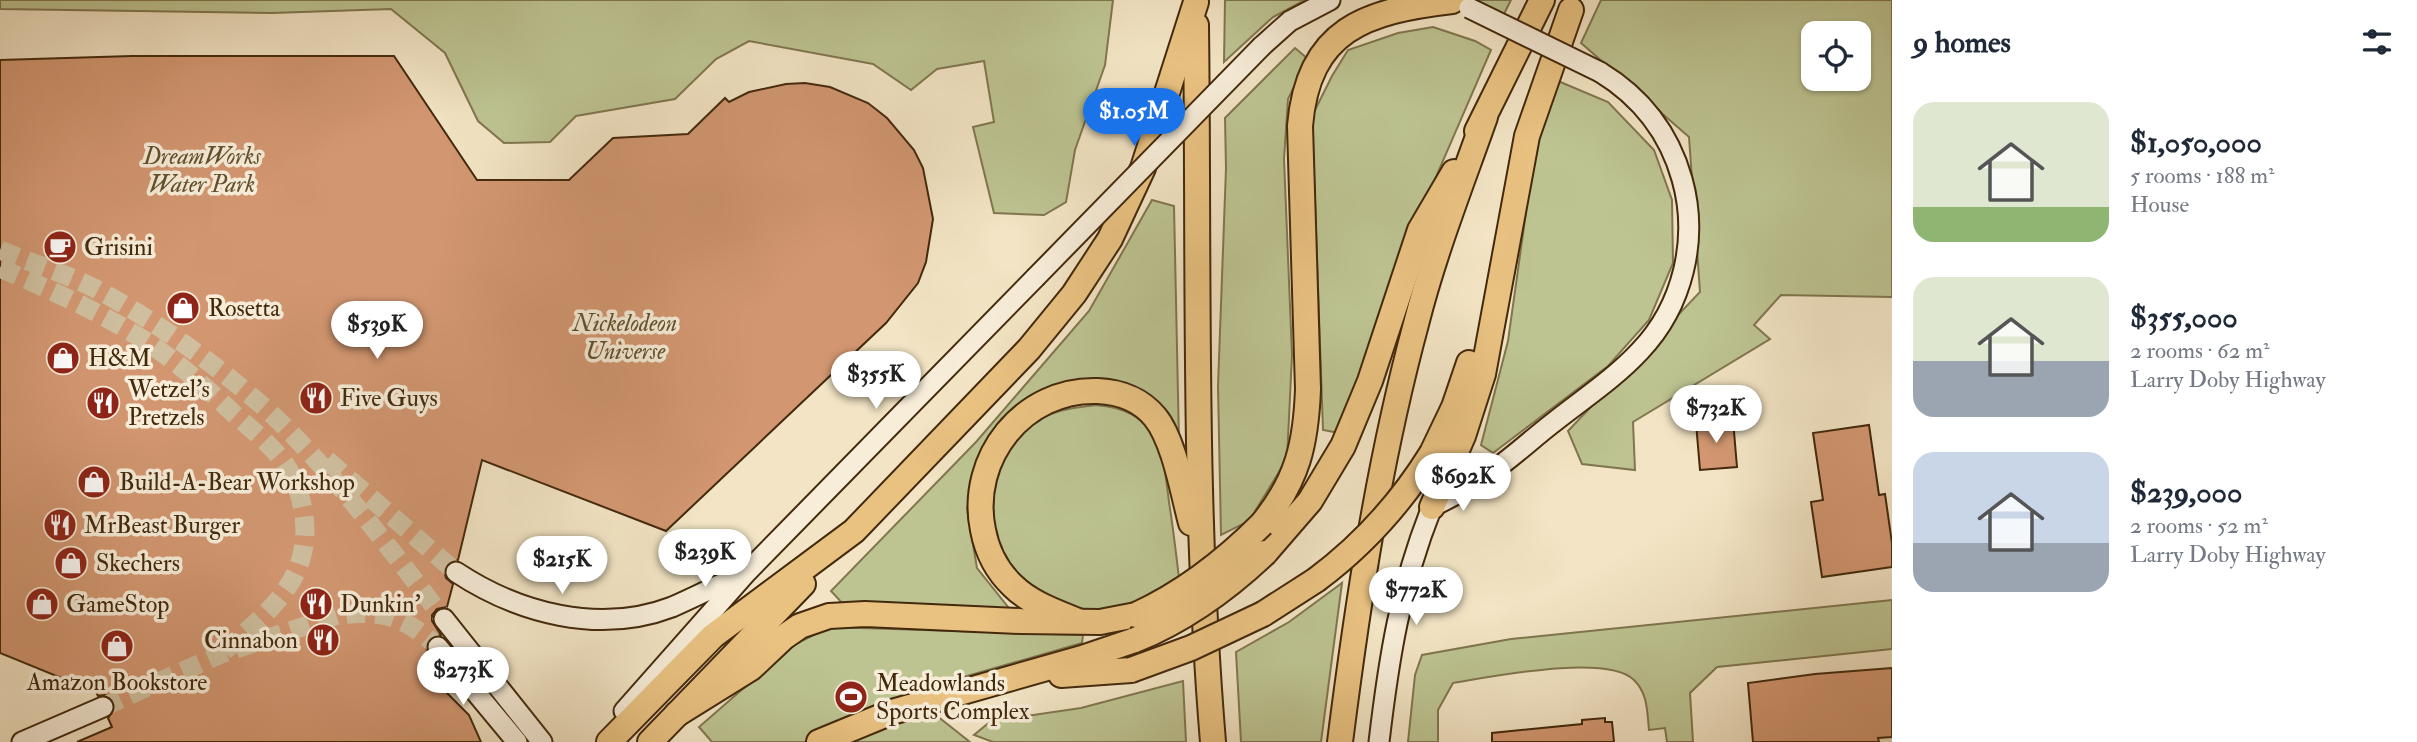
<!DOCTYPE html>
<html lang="en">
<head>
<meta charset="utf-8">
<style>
	body { margin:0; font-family:"IM FELL Double Pica",serif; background:#f6f6f7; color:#1f2937; height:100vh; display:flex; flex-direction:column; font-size:26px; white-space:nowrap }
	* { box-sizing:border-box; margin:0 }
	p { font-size:23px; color:#747a83 }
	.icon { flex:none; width:38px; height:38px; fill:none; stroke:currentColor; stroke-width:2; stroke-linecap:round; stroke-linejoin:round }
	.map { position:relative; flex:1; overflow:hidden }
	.side { display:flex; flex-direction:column; background:#fff; width:525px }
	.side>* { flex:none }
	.buttons { position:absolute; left:1801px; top:21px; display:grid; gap:14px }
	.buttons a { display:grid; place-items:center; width:70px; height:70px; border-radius:14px; background:#fff; box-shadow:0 2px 5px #0004; font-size:35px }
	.price { position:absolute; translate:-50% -60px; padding:0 16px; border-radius:24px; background:#fff; color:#222; font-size:23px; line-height:46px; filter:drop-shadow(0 2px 4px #0008) }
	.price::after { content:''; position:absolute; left:50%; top:42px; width:21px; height:16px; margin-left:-10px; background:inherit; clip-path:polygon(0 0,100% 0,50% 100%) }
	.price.active { background:#1a73e8; color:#fff }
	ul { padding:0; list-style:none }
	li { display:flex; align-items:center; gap:21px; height:175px; padding:0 21px }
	li span { display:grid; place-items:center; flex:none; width:196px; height:140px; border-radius:21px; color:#555 }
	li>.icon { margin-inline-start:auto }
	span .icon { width:84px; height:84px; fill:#fffc; stroke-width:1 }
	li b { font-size:30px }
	h2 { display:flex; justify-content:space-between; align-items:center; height:84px; padding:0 21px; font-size:30px }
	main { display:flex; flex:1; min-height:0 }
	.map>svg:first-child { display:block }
</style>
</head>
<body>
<main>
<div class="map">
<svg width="1892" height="742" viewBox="0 0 1892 742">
	<rect width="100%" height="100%" fill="#f2e4c4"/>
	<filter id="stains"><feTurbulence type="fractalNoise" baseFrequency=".00286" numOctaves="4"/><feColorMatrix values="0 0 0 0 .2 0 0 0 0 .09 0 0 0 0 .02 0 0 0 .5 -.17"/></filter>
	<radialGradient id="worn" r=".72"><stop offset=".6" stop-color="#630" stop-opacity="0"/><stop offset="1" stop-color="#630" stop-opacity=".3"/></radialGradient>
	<!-- green -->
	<g fill="#bdc492" stroke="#80764f" stroke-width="2" fill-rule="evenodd">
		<polygon points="0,0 1113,0 1105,65 1075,150 1066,202 1044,215 994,213 973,127 994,122 984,61 937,69 911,90 873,64 749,41 716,59 675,99 576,116 550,142 504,143 478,121 445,53 391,9 272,13 0,9"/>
		<polygon points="1225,0 1305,0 1273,17 1224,62"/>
		<polygon points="1471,0 1511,0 1504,14"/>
		<path d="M1601 0H1892V297L1781 295 1754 325 1770 339 1633 422 1635 470 1582 464 1568 431 1700 292 1689 137 1581 43ZM1813 33H1858V79H1813Z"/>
		<polygon points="1433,27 1475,41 1491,50 1419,216 1339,433 1323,430 1312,116 1332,76 1348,50 1398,33"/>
		<polygon points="1295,48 1308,59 1288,99 1284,159 1292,355 1287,459 1249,521 1221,535 1218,386 1226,168 1225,118"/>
		<polygon points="1558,81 1608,102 1654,150 1672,200 1673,263 1649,320 1608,366 1493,453 1481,445 1508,341 1535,148"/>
		<polygon points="1152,200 1174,206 1179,442 1164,415 1057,386 975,470 967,509 977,568 1012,612 843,604 831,591 976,442 1089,311"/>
		<path d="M1096 405C1159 410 1163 450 1169 502 1173 527 1176 553 1179 578 1155 592 1127 615 1097 613 1088 613 1076 606 1067 603 1060 601 1052 600 1046 597 1037 592 1013 570 1007 561 979 514 995 442 1044 417 1060 409 1079 407 1096 405Z"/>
		<polygon points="1342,583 1321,742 1241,742 1236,652 1289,622"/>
		<path d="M1892 600V649L1717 667 1690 693 1693 742H1667L1665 728 1649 730C1647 711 1648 694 1634 680 1607 653 1491 677 1453 683L1438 710V742H1408L1415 675 1422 655 1511 639Z"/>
		<polygon points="829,627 1083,635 1082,643 908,693 970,742 712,742 699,727 792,646"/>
		<polygon points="1183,681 1186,742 993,742 974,735 991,721 1081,708"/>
	</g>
	<!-- building -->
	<g fill="#d29771" stroke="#43290c" stroke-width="2">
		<polygon points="132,56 394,56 477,180 569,180 613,138 688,134 725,98 729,102 749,92 786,84 805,83 830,87 868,103 887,118 914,150 923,168 933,219 926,262 918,283 886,323 666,531 482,460 458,560 449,562 444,571 446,578 453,584 447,607 437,609 432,615 432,621 441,635 430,638 426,648 434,662 431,677 469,715 481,742 77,742 112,727 108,718 115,708 111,698 105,695 98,696 89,677 76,684 0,653 0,60"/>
		<polygon points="1733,420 1737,467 1700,470 1696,423"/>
		<polygon points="1869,425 1879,495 1885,494 1892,543 1892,567 1822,577 1811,502 1823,500 1813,433"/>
		<polygon points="1892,668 1892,737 1878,738 1879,742 1753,742 1748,683 1815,674"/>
		<polygon points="1605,718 1605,722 1612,722 1614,742 1492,742 1492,733 1582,724 1582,720"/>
	</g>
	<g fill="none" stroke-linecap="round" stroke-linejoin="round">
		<!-- secondary-tunnel -->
		<g stroke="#cfbf9f" stroke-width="19" stroke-dasharray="19 10" stroke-linecap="butt">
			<path d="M0 250C31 263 64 273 94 288 157 321 233 376 284 426 343 485 394 554 444 619"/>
			<path d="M0 268C50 290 101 312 147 342 177 362 207 388 233 413 250 428 269 443 283 461 303 489 311 530 300 562 287 601 250 627 221 654"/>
			<polyline points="327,460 456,572"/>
			<path d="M103 707 221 654 338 615C383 610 404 616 438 647"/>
		</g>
		<defs>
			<g id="secondary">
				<polyline points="1262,46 1290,21 1330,0"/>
				<path d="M456 572C518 613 599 635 672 607 695 597 718 585 741 575"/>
				<polyline points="444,619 542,742"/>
				<polyline points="438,647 517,742"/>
				<polyline points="624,711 747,572 1035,278"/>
				<polyline points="22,742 103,707"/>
				<path d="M1379 742C1389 657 1400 587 1432 507 1446 499 1461 493 1474 484 1502 467 1528 442 1554 422 1583 399 1615 378 1640 351 1683 306 1699 239 1682 179 1669 133 1641 97 1600 72"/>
			</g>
			<g id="highway">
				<path d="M1196 25C1199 264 1193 503 1213 742"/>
				<polyline points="1477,131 1542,0"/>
				<polyline points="1432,453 1454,407 1469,363"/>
				<polyline points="1432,507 1463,436 1483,374 1527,136 1571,10"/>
				<path d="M1262 524C1298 480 1306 443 1308 389L1300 126C1308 29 1366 11 1452 1"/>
				<polyline points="1265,553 1310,501 1343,446 1370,381 1420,230 1454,172"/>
				<polyline points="1263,614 1316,580"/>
				<path d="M1078 621C1056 612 1030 603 1013 586 997 571 987 551 983 530 968 458 1024 388 1098 391 1120 392 1141 400 1155 417 1174 440 1183 493 1191 523"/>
				<polyline points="1061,675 1131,670"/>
				<polyline points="677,714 751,668 784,637 800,626 829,616 865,614 1020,621 1100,622 1136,615"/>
				<polyline points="609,742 713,636 854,531 1029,349 1074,294 1110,239 1143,168 1196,2"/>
				<polyline points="650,742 803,584"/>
				<polyline points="819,742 892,712 1082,658 1135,640"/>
				<path d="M1340 742C1358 601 1379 461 1416 324 1434 253 1461 185 1485 117"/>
			</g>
		</defs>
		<!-- secondary casing -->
		<use href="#secondary" stroke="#43290c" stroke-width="23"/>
		<!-- highway casing -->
		<use href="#highway" stroke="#43290c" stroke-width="28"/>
		<!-- secondary -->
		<use href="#secondary" stroke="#f7edd9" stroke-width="19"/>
		<!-- highway -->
		<use href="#highway" stroke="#e9c282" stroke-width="24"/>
		<defs>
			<g id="secondary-bridge">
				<polyline points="1469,8 1600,72"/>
				<polyline points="1035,278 1262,46"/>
			</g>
			<g id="highway-bridge">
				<path d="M1316 580C1363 545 1401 503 1432 453"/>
				<path d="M1136 615C1184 593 1225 561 1262 524"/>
				<path d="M1135 640C1184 620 1227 589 1265 553"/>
				<polyline points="1131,670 1191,648 1263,614"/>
			</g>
		</defs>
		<!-- secondary-bridge casing -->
		<use href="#secondary-bridge" stroke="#43290c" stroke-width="23" stroke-linecap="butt"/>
		<!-- highway-bridge casing -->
		<use href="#highway-bridge" stroke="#43290c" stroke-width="28" stroke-linecap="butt"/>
		<!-- secondary-bridge -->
		<use href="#secondary-bridge" stroke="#f7edd9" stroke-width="19"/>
		<!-- highway-bridge -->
		<use href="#highway-bridge" stroke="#e9c282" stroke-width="24"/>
	</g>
	<!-- icons -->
	<defs>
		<symbol id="cafe-disc" viewBox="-11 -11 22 22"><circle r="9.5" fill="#8f2418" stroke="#f7edd9"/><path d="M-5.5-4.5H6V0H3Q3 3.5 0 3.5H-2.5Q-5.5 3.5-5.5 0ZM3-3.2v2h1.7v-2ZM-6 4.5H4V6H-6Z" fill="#fff"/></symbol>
		<symbol id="shop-disc" viewBox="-11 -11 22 22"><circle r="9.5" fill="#8f2418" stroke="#f7edd9"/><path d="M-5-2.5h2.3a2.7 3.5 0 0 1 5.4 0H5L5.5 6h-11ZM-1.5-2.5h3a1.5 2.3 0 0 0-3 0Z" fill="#fff"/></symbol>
		<symbol id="restaurant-disc" viewBox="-11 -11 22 22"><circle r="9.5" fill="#8f2418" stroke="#f7edd9"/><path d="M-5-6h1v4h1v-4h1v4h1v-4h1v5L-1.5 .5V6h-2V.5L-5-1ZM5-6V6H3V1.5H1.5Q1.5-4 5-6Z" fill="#fff"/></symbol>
		<symbol id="stadium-disc" viewBox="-11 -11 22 22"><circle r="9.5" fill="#8f2418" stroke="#f7edd9"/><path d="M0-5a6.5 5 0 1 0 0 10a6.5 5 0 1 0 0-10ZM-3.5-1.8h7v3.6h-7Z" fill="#fff"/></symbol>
	</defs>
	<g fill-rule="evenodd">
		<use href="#cafe-disc" x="41" y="228" width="38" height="38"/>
		<use href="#shop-disc" x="164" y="289" width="38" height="38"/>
		<use href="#shop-disc" x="44" y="339" width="38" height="38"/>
		<use href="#restaurant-disc" x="297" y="379" width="38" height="38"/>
		<use href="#restaurant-disc" x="84" y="384" width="38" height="38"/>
		<use href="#shop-disc" x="75" y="463" width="38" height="38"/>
		<use href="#restaurant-disc" x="41" y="506" width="38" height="38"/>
		<use href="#shop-disc" x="52" y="544" width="38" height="38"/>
		<use href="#shop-disc" x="23" y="585" width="38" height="38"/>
		<use href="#restaurant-disc" x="297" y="585" width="38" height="38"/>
		<use href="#restaurant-disc" x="304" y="621" width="38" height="38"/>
		<use href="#shop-disc" x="98" y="627" width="38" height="38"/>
		<use href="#stadium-disc" x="832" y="678" width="38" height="38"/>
	</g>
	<g text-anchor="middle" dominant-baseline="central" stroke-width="7" stroke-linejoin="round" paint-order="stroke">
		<!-- park labels -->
		<g font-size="24" font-style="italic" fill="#62502e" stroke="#f7edd9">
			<text x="202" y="156">DreamWorks<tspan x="202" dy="28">Water Park</tspan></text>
			<text x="625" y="323">Nickelodeon<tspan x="625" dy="28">Universe</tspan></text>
		</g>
		<!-- poi labels -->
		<g font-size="24" fill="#43290c" stroke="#f7edd9" text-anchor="start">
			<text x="84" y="247">Grisini</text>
			<text x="208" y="308">Rosetta</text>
			<text x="88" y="358">H&amp;M</text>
			<text x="128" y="389">Wetzel's<tspan x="128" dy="28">Pretzels</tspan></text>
			<text x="340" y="398">Five Guys</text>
			<text x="119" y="482">Build-A-Bear Workshop</text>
			<text x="84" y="525">MrBeast Burger</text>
			<text x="96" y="563">Skechers</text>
			<text x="66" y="604">GameStop</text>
			<text x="340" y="604">Dunkin'</text>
			<text x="298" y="640" text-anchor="end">Cinnabon</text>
			<text x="117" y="682" text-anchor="middle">Amazon Bookstore</text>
			<text x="876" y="683">Meadowlands<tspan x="876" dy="28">Sports Complex</tspan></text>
		</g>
	</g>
	<rect width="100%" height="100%" filter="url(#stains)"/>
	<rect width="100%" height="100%" fill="url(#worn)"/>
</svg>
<div class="buttons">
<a><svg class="icon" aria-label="locate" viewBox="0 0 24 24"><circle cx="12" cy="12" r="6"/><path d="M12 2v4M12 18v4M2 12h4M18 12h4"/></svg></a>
</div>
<b class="price active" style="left:1134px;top:148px">$1.05M</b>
<b class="price" style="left:377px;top:361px">$539K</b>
<b class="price" style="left:876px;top:411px">$355K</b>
<b class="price" style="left:1716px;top:445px">$732K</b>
<b class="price" style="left:1463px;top:513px">$692K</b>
<b class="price" style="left:705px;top:589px">$239K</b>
<b class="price" style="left:562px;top:596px">$215K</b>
<b class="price" style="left:1416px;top:627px">$772K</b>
<b class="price" style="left:463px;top:707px">$273K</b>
</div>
<section class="side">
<h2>9 homes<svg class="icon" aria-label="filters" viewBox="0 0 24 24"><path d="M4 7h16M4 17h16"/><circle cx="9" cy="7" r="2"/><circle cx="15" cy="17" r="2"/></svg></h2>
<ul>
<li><span style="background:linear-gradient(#dfe7d0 75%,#8fb573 0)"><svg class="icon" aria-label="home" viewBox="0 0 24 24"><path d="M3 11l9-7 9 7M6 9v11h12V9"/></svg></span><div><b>$1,050,000</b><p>5 rooms · 188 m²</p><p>House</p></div></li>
<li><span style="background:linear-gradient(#dfe7d0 60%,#9aa5b1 0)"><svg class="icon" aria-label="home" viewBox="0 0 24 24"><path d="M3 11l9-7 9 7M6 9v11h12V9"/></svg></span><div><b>$355,000</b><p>2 rooms · 62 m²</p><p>Larry Doby Highway</p></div></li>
<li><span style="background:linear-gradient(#c9d6e8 65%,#9aa5b1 0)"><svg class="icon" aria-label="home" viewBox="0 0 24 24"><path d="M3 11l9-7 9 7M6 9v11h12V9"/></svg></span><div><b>$239,000</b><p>2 rooms · 52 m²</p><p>Larry Doby Highway</p></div></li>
</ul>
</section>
</main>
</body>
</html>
